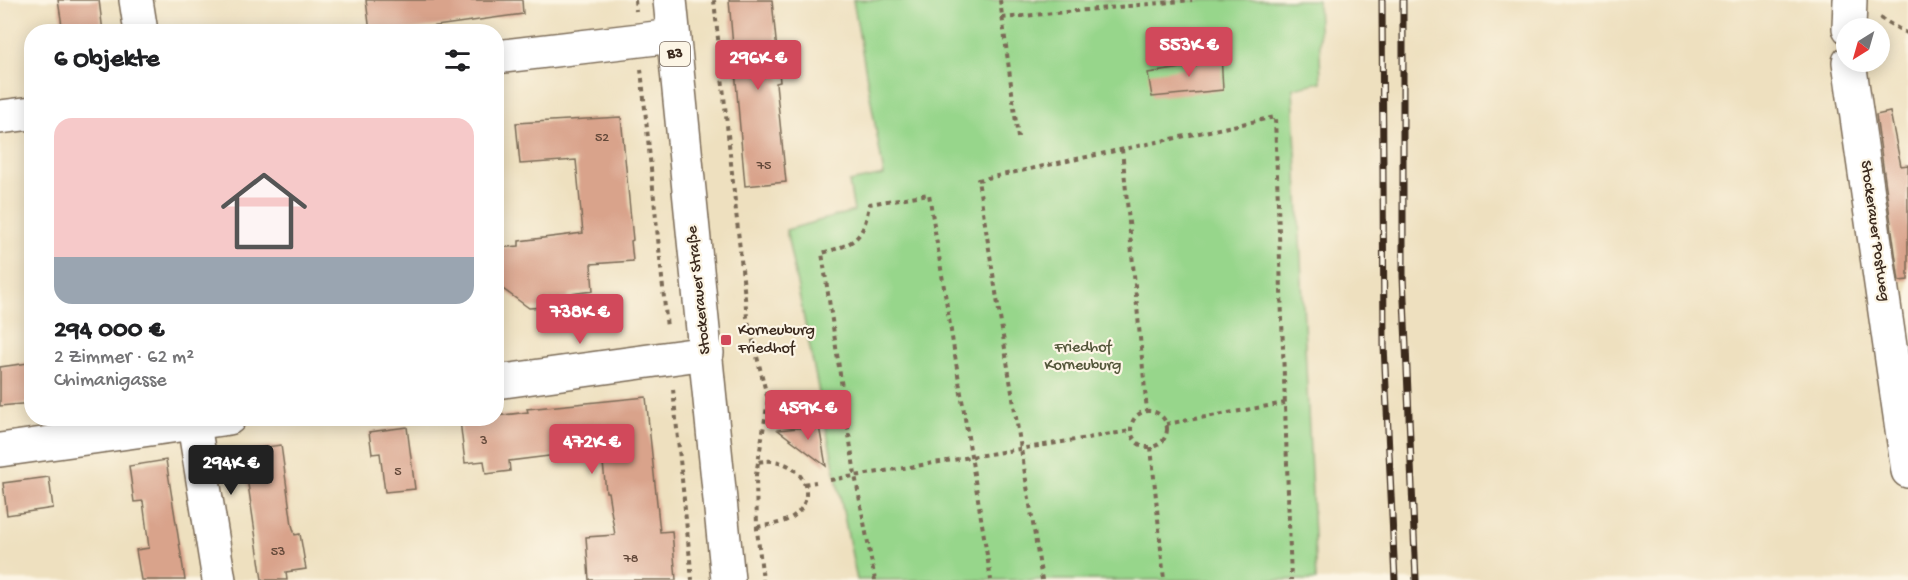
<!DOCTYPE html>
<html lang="de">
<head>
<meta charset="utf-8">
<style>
	body { margin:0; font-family:"Gochi Hand",sans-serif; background:#f6f6f6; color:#202124; height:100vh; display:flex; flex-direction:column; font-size:22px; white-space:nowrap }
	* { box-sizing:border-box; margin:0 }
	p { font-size:20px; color:#757577 }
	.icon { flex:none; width:33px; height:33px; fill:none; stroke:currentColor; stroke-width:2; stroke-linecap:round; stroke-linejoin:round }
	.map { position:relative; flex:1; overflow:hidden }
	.drawer { position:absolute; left:24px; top:24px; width:480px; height:402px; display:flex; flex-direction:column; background:#fff; border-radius:24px; box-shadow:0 3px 15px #0003 }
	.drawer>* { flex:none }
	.needle { width:39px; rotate:217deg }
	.buttons { position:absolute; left:1836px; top:18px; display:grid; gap:12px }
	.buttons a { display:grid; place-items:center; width:54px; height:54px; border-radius:50%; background:#fff; box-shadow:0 3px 15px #0003; font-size:30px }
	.price { position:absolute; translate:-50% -51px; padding:0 14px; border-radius:6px; background:#d1495b; color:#fff; font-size:20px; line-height:39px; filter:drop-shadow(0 2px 3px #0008) }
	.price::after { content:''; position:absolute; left:50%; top:36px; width:18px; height:14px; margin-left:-9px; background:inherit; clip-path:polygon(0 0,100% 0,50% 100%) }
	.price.current { background:#222; color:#fff }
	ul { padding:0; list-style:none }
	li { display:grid; align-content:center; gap:12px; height:318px; padding:0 30px }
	li span { display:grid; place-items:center; height:186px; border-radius:18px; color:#555 }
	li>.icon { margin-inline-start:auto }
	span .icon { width:108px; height:108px; fill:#fffc; stroke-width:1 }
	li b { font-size:26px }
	h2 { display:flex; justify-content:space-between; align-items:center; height:72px; padding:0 30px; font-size:26px }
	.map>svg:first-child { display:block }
</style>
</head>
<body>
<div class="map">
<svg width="1908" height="580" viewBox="0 0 1908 580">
	<rect width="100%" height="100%" fill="#fcf5e5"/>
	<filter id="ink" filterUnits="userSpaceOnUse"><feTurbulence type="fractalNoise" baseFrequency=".0167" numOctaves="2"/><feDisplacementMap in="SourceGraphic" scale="12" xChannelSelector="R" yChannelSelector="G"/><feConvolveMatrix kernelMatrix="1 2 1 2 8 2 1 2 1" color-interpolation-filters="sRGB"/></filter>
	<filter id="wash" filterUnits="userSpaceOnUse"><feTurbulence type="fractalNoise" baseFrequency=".008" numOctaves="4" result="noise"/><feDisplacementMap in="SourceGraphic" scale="24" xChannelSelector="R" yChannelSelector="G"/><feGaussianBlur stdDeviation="1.35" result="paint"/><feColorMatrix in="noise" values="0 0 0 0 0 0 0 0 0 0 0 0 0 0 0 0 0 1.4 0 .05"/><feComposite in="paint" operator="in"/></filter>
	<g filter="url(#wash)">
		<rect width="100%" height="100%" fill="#eee0bf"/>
		<!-- green -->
		<polygon fill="#97d68b" stroke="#698054" stroke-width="1.5" points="853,0 1318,0 1321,82 1293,88 1316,580 857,580 786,230 854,211 849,182 884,175"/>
		<g id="blocks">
			<!-- building -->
			<g fill="#d9a38b">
				<polygon points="58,0 99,0 103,32 63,32"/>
				<polygon points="366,0 522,0 523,14 393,32 370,32"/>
				<polygon points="729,0 772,0 780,82 776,83 786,182 745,186"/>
				<polygon points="1221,54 1223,90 1152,97 1148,73 1196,66 1195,56"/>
				<polygon points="1890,112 1901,166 1908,165 1908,280 1899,281 1876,115"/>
				<polygon points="621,117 633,240 631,241 633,261 591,264 593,291 570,294 566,299 549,300 545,307 529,308 496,284 496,248 519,246 519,241 583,233 576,160 520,164 516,123"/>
				<polygon points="28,363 32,403 0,406 0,367"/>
				<polygon points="646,397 660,532 672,531 676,580 589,580 586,537 615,535 608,492 606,492 602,453 589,454 589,451 509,461 510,471 486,474 484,461 465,463 460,420 496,418 496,416 528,412 527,409"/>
				<polygon points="819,426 826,466 778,430"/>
				<polygon points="407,427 415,489 385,492 380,453 372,454 369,432"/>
				<polygon points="281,445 292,525 295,535 300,534 306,569 286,572 287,580 262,580 243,450"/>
				<polygon points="166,460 185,580 141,580 136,550 149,548 143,501 134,502 129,466"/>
				<polygon points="49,477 53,508 7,515 3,483"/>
			</g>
		</g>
	</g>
	<g filter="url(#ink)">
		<use href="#blocks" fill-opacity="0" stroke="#7a6a56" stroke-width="1.5"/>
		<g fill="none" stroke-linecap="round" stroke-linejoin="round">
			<defs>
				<g id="minor">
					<polyline points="136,0 141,32"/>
					<polyline points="1849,28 1850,0"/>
					<polyline points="496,57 673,36"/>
					<polyline points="1849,62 1908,471"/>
					<polyline points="0,117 32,113"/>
					<polyline points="496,382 707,353"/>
					<polyline points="193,418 219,580"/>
					<polyline points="0,450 229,418"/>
				</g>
				<polyline id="primary" points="670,0 728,580"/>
			</defs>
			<!-- minor casing -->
			<use href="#minor" stroke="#7a6a56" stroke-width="36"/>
			<!-- primary casing -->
			<use href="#primary" stroke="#7a6a56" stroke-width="36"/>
			<!-- path -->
			<g stroke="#7a6a56" stroke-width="4" stroke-dasharray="4.5 4.5" stroke-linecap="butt">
				<polyline points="635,0 636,11"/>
				<polyline points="714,0 747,317 768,400 756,475 757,530 763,580"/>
				<polyline points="1000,0 1018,138"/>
				<polyline points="1002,18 1192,0"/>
				<polyline points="1880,18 1908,34"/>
				<polyline points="641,69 667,328"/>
				<polyline points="1122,149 1147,411"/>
				<polyline points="673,389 692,580"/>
				<circle cx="1149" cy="429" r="18"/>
				<polyline points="1166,424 1285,403"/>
				<polyline points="1151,447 1164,580"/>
				<polyline points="830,480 1130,431"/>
				<polyline points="804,484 816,482"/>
				<path d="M757 527C768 525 780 524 789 519 824 500 801 453 758 462"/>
				<path d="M875 580 855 475 822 253C854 244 864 240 869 204L929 194 991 580"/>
				<polyline points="1042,580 978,180 1275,117 1291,580"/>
			</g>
			<!-- minor -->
			<use href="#minor" stroke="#fff" stroke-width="33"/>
			<!-- primary -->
			<use href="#primary" stroke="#fff" stroke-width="33"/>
			<defs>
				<g id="rail">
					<polyline points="1382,0 1384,345 1395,580"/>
					<polyline points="1403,0 1403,276 1416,580"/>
				</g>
			</defs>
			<!-- rail casing -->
			<use href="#rail" stroke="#3b2a1e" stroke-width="7"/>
			<!-- rail -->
			<use href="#rail" stroke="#fcf5e5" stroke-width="4.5" stroke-dasharray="14" stroke-linecap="butt"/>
		</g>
	</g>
	<!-- markers -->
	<rect fill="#d1495b" stroke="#fcf5e5" stroke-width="2" x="720" y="334" width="12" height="12" rx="3"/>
	<g text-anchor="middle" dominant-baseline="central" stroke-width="4.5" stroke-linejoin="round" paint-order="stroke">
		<!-- number labels -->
		<g font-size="14" fill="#624839">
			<text x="602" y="138">52</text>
			<text x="764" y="166">75</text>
			<text x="484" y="441">3</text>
			<text x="398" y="472">5</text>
			<text x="278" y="552">53</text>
			<text x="631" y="559">78</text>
		</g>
		<!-- shield labels -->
		<rect fill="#fcf5e5" stroke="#75675a" stroke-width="1.5" x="660" y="42" width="30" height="24" rx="4.5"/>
		<g font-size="15" font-weight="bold" fill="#3b2a1e">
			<text x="675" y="54">B3</text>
		</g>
		<!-- street labels -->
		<g font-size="16" fill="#3b2a1e" stroke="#fcf5e5">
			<text transform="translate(1874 231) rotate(82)">Stockerauer Postweg</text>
			<text transform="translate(700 290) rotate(-96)">Stockerauer Straße</text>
		</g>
		<!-- poi labels -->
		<g font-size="16" fill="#3b2a1e" stroke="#fcf5e5" text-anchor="start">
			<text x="738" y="331">Korneuburg<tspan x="738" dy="18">Friedhof</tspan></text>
		</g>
		<!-- park labels -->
		<g font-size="16" fill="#525539" stroke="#fcf5e5">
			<text x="1083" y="348">Friedhof<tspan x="1083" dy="18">Korneuburg</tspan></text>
		</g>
	</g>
</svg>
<div class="buttons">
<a><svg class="needle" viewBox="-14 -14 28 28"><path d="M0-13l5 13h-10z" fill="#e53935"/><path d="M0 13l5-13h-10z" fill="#757577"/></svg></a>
</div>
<b class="price" style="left:1189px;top:78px">553K €</b>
<b class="price" style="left:758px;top:91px">296K €</b>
<b class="price" style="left:580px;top:345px">738K €</b>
<b class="price" style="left:808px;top:441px">459K €</b>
<b class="price" style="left:592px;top:475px">472K €</b>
<b class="price current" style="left:231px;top:496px">294K €</b>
<section class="drawer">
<h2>6 Objekte<svg class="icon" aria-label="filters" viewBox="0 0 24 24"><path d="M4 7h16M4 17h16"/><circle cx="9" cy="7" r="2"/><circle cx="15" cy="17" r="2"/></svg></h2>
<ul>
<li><span style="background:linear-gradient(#f6c9c9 75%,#9aa5b1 0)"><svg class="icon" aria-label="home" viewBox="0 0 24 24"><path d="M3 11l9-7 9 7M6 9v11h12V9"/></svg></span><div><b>294 000 €</b><p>2 Zimmer · 62 m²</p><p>Chimanigasse</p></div></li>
</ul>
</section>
</div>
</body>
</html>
